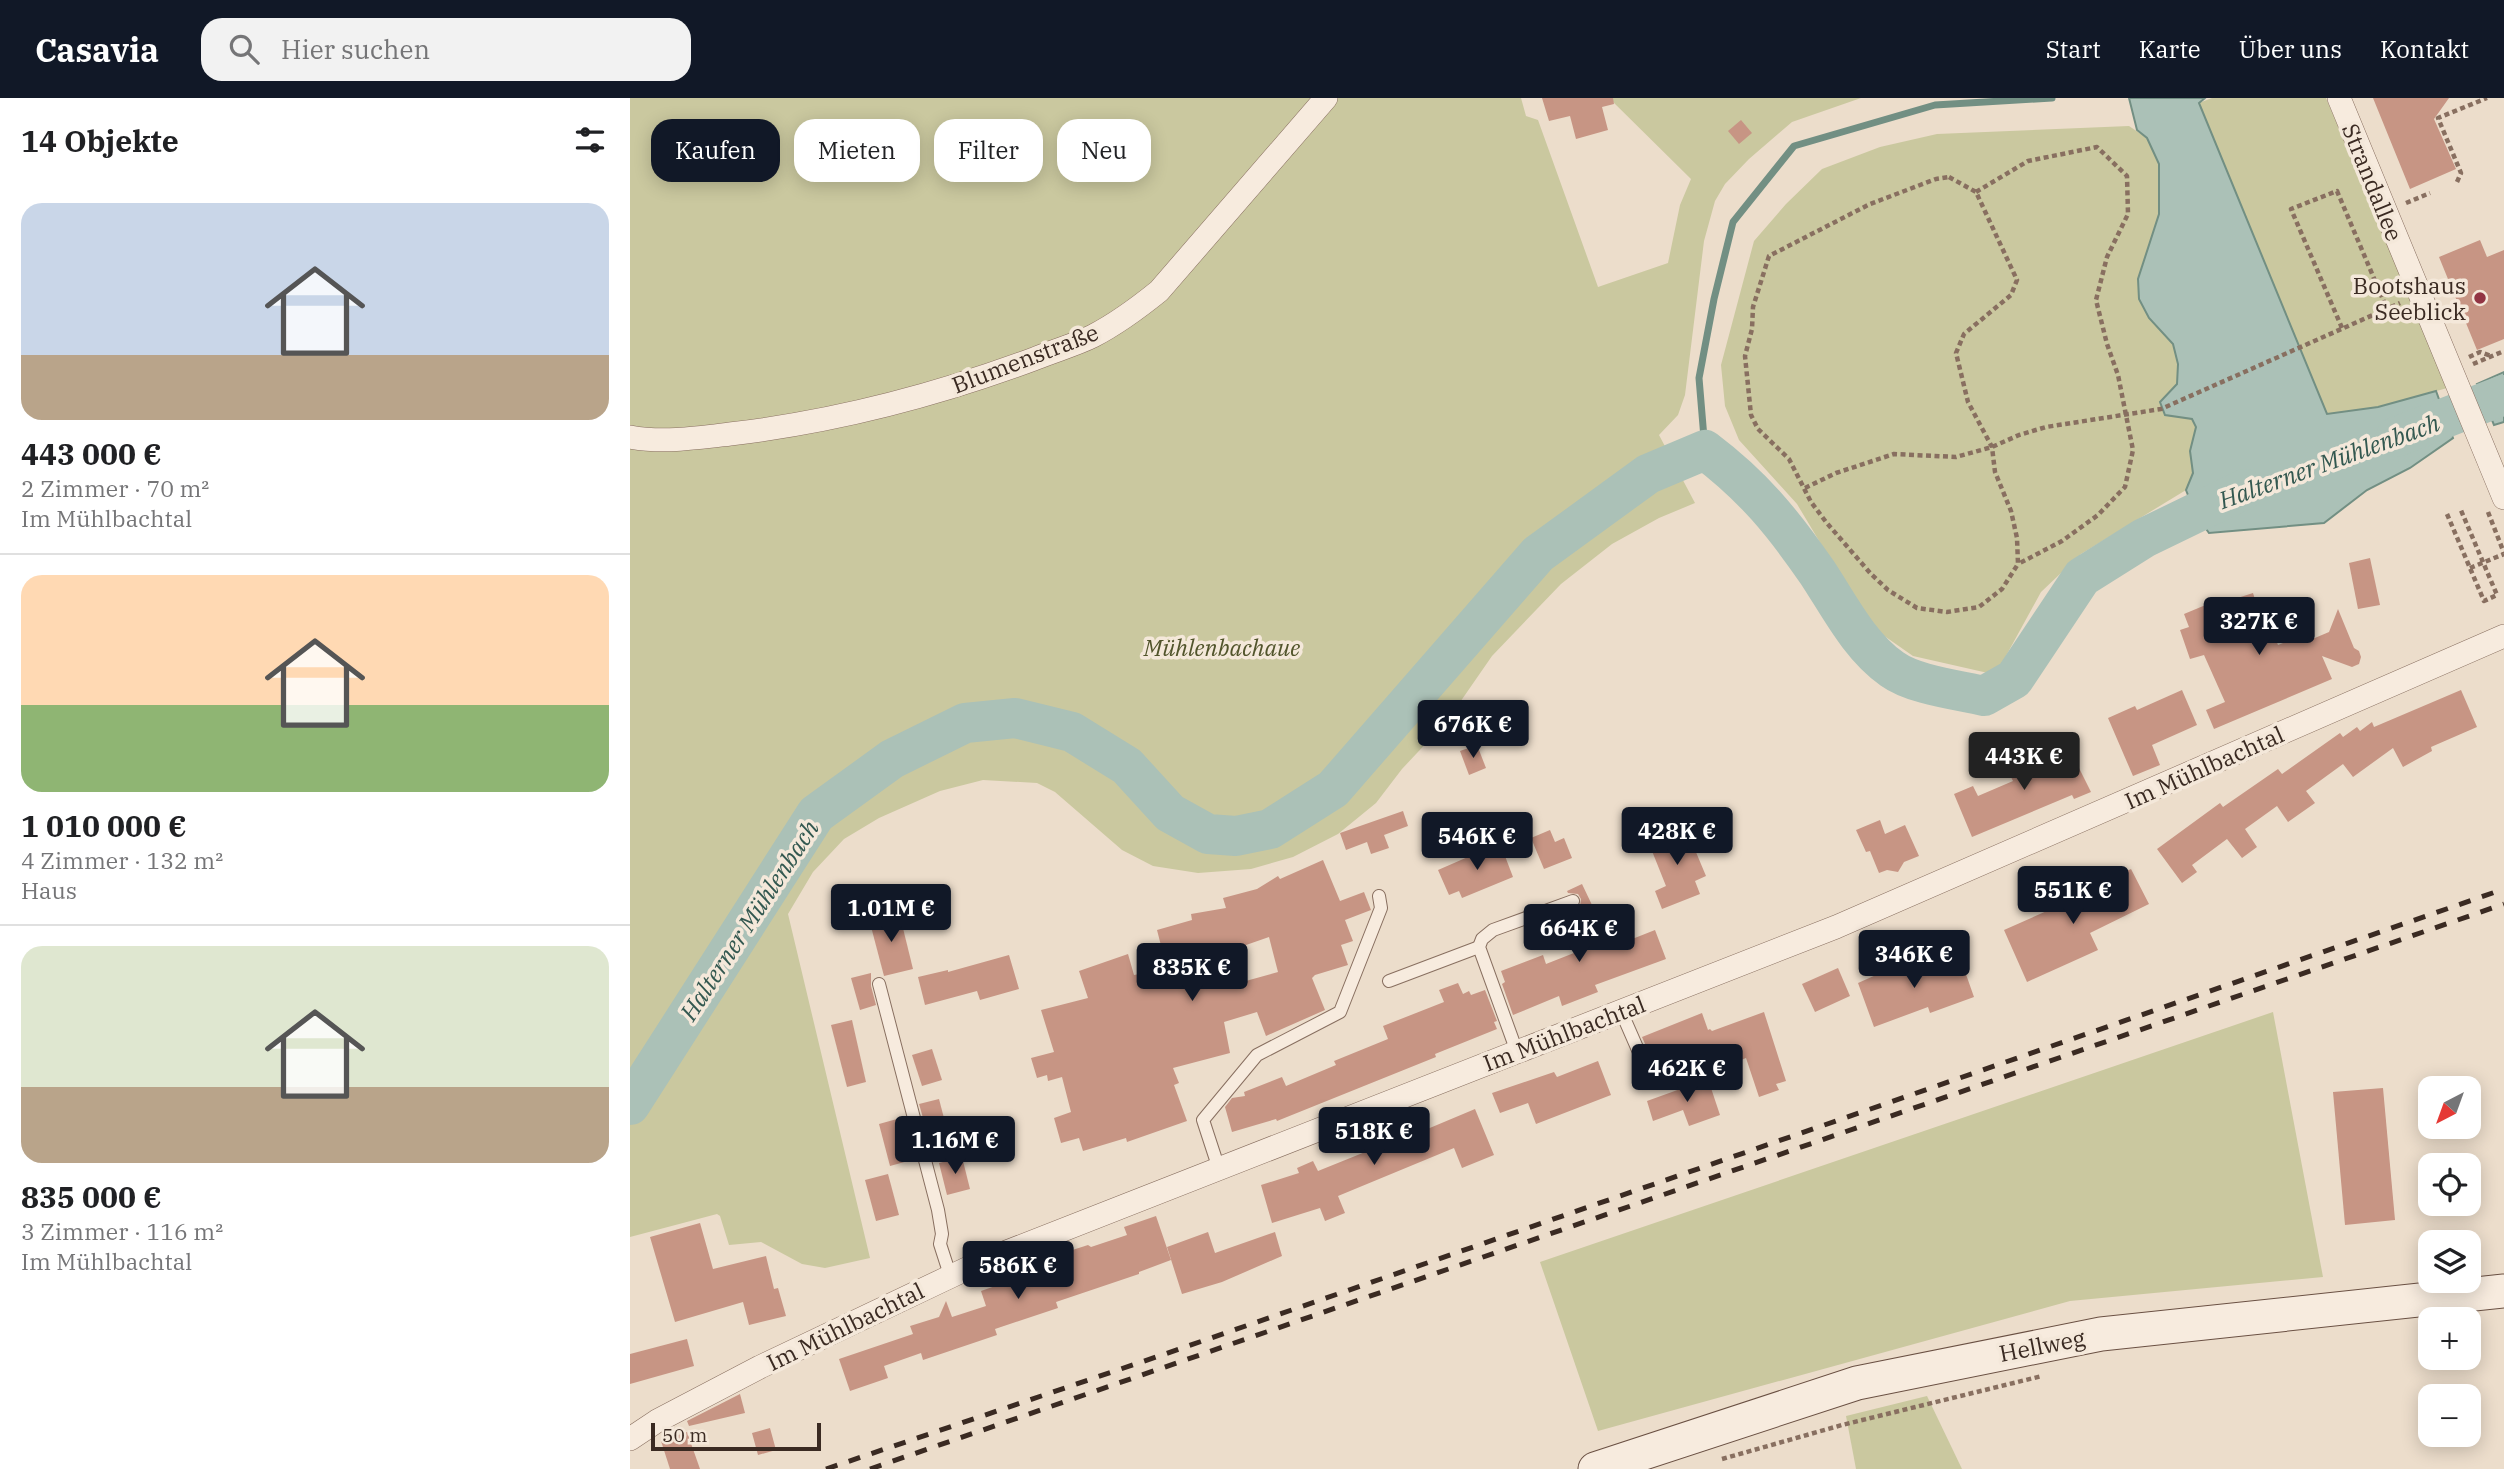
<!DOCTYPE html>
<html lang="de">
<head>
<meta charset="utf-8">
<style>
	body { margin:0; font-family:"IBM Plex Serif",serif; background:#f2f2f2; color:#202124; height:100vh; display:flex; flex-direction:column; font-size:26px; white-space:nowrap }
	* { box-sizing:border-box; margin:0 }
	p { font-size:23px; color:#757577 }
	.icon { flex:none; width:38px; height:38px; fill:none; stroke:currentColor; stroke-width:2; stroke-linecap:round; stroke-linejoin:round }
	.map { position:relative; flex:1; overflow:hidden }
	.drawer { display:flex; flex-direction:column; background:#fff; width:630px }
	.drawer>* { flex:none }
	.hud { position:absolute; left:21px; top:21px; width:665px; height:63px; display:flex; gap:14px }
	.needle { width:46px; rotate:221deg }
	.buttons { position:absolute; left:1788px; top:978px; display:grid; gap:14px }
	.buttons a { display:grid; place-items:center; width:63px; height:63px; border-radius:14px; background:#fff; box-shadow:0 4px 18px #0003; font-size:35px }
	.scale { position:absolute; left:21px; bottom:18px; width:170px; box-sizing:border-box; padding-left:7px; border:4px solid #3a2a22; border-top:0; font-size:19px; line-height:24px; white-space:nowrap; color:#3a2a22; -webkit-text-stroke:5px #f4e8da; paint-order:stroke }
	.price { position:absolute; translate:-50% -60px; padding:0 16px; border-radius:7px; background:#111827; color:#fff; font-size:23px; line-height:46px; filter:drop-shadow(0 2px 4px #0008) }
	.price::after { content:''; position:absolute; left:50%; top:42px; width:21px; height:16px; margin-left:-10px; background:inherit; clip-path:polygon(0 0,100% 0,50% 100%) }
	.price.selected { background:#222; color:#fff }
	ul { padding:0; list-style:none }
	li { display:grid; align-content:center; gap:14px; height:371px; padding:0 21px }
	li+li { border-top:2px solid #e0e0e0 }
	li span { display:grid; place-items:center; height:217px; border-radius:21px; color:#555 }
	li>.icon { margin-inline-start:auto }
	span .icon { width:126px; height:126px; fill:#fffc; stroke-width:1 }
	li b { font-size:30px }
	h2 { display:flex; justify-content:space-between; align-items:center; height:84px; padding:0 21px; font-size:30px }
	.tag { padding:0 24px; border-radius:21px; background:#fff; box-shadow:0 4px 18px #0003; font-size:24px; line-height:63px }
	.tag.selected { background:#111827; color:#fff }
	header { display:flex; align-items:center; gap:42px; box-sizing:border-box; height:98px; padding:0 35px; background:#111827; color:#fff }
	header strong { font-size:33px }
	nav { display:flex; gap:38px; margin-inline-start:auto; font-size:24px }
	.search { width:490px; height:63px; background:#f2f2f2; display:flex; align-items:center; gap:18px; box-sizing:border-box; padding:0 24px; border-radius:21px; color:#757577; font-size:26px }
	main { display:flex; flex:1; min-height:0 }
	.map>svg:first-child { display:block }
</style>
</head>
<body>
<header>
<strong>Casavia</strong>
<div class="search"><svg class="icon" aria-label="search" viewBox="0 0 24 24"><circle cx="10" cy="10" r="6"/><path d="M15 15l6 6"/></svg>Hier suchen</div>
<nav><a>Start</a><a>Karte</a><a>Über uns</a><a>Kontakt</a></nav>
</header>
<main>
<section class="drawer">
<h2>14 Objekte<svg class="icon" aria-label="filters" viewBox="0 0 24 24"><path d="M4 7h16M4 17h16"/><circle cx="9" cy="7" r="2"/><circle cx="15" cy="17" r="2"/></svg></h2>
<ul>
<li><span style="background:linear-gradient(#c9d6e8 70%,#b9a48a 0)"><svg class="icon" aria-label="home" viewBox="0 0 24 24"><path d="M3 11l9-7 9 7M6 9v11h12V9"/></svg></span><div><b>443 000 €</b><p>2 Zimmer · 70 m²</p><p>Im Mühlbachtal</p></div></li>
<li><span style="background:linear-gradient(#ffd9b3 60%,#8fb573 0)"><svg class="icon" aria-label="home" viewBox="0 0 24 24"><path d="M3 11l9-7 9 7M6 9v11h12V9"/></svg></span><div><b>1 010 000 €</b><p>4 Zimmer · 132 m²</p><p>Haus</p></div></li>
<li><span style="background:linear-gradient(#dfe7d0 65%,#b9a48a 0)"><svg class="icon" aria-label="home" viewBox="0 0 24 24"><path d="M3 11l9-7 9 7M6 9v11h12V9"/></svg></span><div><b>835 000 €</b><p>3 Zimmer · 116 m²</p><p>Im Mühlbachtal</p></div></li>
</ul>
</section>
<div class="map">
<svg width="1874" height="1371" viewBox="0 0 1874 1371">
	<rect width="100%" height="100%" fill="#ecddcb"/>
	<!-- green -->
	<g fill="#cac89f">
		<polygon points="0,0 891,0 896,18 908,22 968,189 1038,165 1050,107 1061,81 979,0 1231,0 1162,24 1119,61 1095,86 1085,103 1074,143 1055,297 1048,317 1029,337 1065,405 1029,420 982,446 931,486 862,558 817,623 772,671 746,705 708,736 663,759 621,771 568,775 523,768 492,752 425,694 407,685 353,682 310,693 249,720 214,741 183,774 158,816 240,1160 195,1170 172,1166 131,1144 99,1147 90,1118 87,1116 0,1139"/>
		<polygon points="1582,0 1696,0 1821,289 1748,309 1697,316 1569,5"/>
		<polygon points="1499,28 1517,40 1529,66 1529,116 1522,141 1519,220 1543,246 1548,265 1547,286 1553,319 1562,321 1566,329 1560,353 1563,375 1556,392 1451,456 1411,494 1371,567 1358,575 1283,558 1240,528 1167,406 1109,342 1095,308 1091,267 1124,143 1156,106 1192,71 1250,49 1307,36"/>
		<polygon points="1643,914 1693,1179 1440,1203 968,1333 910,1164"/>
		<polygon points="1297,1298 1332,1371 1226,1371 1216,1318"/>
	</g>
	<!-- water -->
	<g fill="#abc1b7" stroke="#728f83" stroke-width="2">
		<polygon points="1499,0 1575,0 1569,5 1697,316 1748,309 1806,293 1823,340 1780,370 1737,392 1694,425 1579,435 1565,415 1556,392 1563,375 1560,353 1566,329 1562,321 1535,317 1530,304 1547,286 1548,266 1543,246 1519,220 1509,201 1508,181 1529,116 1529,66 1517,40 1507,32"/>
		<polygon points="1874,274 1874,324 1864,327 1847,286"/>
	</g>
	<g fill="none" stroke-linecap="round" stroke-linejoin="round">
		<!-- stream -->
		<polyline stroke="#728f83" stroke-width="7" points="1075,352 1069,280 1084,201 1103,124 1164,48 1305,7 1422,0"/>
		<!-- river -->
		<g stroke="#abc1b7" stroke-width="40">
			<polyline points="1766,339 1874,297"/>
			<path d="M0 1007 186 716 262 661 335 625 385 620 442 634 497 668 540 715 578 736 606 738 640 731 703 691 908 456 1018 376 1075 352C1124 389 1153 425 1187 474 1209 507 1229 548 1262 571 1284 587 1328 592 1354 598L1384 581 1452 479 1514 440 1615 391"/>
		</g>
	</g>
	<!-- building -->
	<g fill="#c79584" fill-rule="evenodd">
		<polygon points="912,0 983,0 984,6 972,9 978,32 946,41 940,18 919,23"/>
		<polygon points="1743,0 1819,0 1804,21 1826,71 1780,91"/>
		<polygon points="1111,22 1122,35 1109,46 1098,33"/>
		<polygon points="1850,142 1857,159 1874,152 1874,241 1847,252 1809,159"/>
		<polygon points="1740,460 1750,507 1728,511 1719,465"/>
		<polygon points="1623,495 1628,511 1633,509 1648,547 1670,538 1673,545 1699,534 1708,511 1724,550 1729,553 1731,559 1729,566 1722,569 1692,558 1702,581 1584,631 1576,612 1595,604 1574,557 1560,561 1550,532 1559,529 1554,516 1590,501 1592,505"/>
		<polygon points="1552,592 1567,627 1522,647 1530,667 1503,678 1478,620 1505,608 1507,612"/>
		<polygon points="1831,592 1847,629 1801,649 1802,653 1773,669 1763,650 1723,679 1713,666 1676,693 1685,705 1658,724 1647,708 1615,731 1627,749 1612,760 1597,741 1562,767 1567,774 1552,785 1527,751 1590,705 1593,709 1648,671 1652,676 1710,635 1713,639 1727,629 1730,633 1742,624 1744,629"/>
		<polygon points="847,647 856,670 839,677 830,653"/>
		<polygon points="1435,647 1439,655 1441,654 1461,694 1444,701 1442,697 1342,739 1324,696 1343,688 1348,698 1383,683 1378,673"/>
		<polygon points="773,713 778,728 754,737 759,750 741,756 737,744 716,752 710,735"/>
		<polygon points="1250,722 1255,736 1275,727 1289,758 1274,764 1268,774 1257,772 1249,775 1240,753 1236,754 1226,732"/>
		<polygon points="1055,728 1076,778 1065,783 1070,796 1032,811 1025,793 1036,788 1018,743"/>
		<polygon points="920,732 925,744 934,740 942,760 914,771 901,740"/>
		<polygon points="870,745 883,779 832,800 829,793 819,797 808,772"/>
		<path d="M693 762 710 803 734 794 741 812 715 822 723 843 711 847 718 867 685 877 682 880 695 912 636 938 627 914 594 924 600 955 543 970 549 985 544 987 557 1023 497 1044 496 1040 453 1053 449 1040 431 1045 424 1020 441 1014 432 979 418 983 417 977 407 980 401 960 424 954 411 912 458 900 449 873 498 856 504 877 537 871 527 832 562 822 561 816 596 810 593 800 627 791 648 778 650 781ZM639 839 648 874 605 886 596 854Z"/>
		<polygon points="1501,771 1519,806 1460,835 1468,852 1397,884 1374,832 1471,789 1469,786"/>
		<polygon points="952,786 982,849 1025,832 1036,861 965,887 968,894 932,908 929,898 883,917 872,886 875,884 871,873 913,857 916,866 949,853 942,839 956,833 946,811 950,808 951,801 948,796 938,795 937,793"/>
		<polygon points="269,814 283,871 254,878 239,821"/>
		<polygon points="379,857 389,891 350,902 347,893 295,907 288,879 318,872 318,874"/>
		<polygon points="1273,861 1278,874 1312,862 1316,870 1332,865 1344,899 1300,915 1298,909 1244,929 1228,885 1246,877 1250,870"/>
		<polygon points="1208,870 1220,898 1185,914 1172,886"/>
		<polygon points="241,875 241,888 246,907 230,912 221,880"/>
		<polygon points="828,885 833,896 839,893 841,897 855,892 867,923 864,924 867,931 805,956 806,959 647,1023 646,1021 602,1034 595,1009 602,1000 615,998 614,994 652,979 656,988 706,967 704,963 758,941 753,928 814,904 809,892"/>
		<polygon points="1134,914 1156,983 1146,986 1149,992 1129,999 1116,960 1111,962 1107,952 1066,969 1058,950 1023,964 1012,939 1072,915 1078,932 1080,931 1082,933"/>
		<polygon points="222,922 236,984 217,989 201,927"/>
		<polygon points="302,951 312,982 292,988 282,957"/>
		<polygon points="968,963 981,997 906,1026 898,1005 870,1015 862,995 924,974 927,979"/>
		<polygon points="1078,981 1090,1017 1059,1028 1053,1012 1023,1023 1017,1003"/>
		<polygon points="1753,990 1765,1122 1715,1127 1703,994"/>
		<polygon points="309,1001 315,1024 296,1030 289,1006"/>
		<polygon points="845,1011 864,1057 832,1070 824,1050 708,1098 715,1115 695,1123 690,1110 642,1125 631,1087 669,1075 667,1070 683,1063 688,1073 750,1048 749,1045 793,1027 795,1032"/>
		<polygon points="267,1021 278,1063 260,1068 249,1026"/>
		<polygon points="332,1059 340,1091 317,1097 309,1065"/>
		<polygon points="258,1076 269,1117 246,1123 235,1082"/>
		<polygon points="526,1118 541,1162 509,1174 509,1176 426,1204 428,1210 365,1231 367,1237 293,1262 291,1255 254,1268 258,1280 220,1293 209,1261 283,1236 280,1228 309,1219 316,1203 322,1219 356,1208 351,1193 425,1167 423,1162 428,1161 430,1156 458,1147 461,1149 497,1137 494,1129"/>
		<polygon points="70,1125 83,1171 136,1158 144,1191 148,1190 156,1218 119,1227 113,1204 45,1224 20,1139"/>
		<polygon points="578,1134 585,1155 645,1134 652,1158 592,1184 552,1196 537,1149"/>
		<polygon points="57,1241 64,1268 0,1286 0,1256"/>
		<polygon points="110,1296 115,1315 59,1328 57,1323"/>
		<polygon points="140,1330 146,1352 128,1357 122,1335"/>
		<polygon points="57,1334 70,1371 40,1371 31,1343"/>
	</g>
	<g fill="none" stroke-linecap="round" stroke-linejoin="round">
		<defs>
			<g id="lane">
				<polyline points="759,883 849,849"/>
				<polyline points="249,886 308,1112 312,1136 310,1146 320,1177"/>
				<polyline points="991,913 1022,984"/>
				<polyline points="887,954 849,849 852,841 863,832 943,803"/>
				<polyline points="589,1071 573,1022 627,957 710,914 751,810 749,798"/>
			</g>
			<g id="street">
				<polyline points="1709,0 1874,400"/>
				<path d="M0 339C33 345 67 340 100 336 204 324 307 297 404 261 423 253 445 247 463 238 488 225 508 210 529 193L696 0"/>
				<polyline points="0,1341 27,1323 130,1269 351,1164 1206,829 1874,538"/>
			</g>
			<polyline id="secondary" points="965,1371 1227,1285 1471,1236 1874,1193"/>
		</defs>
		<!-- lane casing -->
		<use href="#lane" stroke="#886f60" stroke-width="14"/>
		<!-- street casing -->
		<use href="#street" stroke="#886f60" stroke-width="24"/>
		<!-- secondary casing -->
		<use href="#secondary" stroke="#6a5043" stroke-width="35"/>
		<!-- path -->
		<g stroke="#886f60" stroke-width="4.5" stroke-dasharray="5 3.5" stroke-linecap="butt">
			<polygon points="1319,79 1346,94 1387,182 1381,197 1334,236 1326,255 1338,304 1362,349 1365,374 1381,413 1387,440 1388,466 1372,491 1349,509 1317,514 1287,510 1258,492 1241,476 1196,424 1181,404 1159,361 1128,331 1121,317 1115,258 1122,231 1123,209 1139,158 1240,106 1306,81"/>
			<polyline points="1827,84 1831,75 1808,20 1857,0"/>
			<polyline points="1346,94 1398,63 1467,49 1497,78 1498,116 1477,159 1466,202 1477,246 1488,277 1503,352 1495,389 1468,417 1432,443 1388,466"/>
			<polyline points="1776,105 1800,95"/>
			<polyline points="1712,230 1661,111 1707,93 1757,211"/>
			<polyline points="1839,259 1850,254 1861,258"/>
			<polyline points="1843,266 1874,253"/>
			<polyline points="1175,390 1206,375 1264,356 1326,359 1362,349 1389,337 1416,329 1531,311 1770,205"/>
			<polyline points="1858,414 1874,455"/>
			<polyline points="1817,416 1854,503 1867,497 1830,410"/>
			<polyline points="1840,470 1874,456"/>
			<polyline points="1092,1361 1212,1327 1412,1278"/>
		</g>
		<!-- lane -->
		<use href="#lane" stroke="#f7ebde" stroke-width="12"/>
		<!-- street -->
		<use href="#street" stroke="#f7ebde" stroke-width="23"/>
		<!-- secondary -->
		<use href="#secondary" stroke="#f7ebde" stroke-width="33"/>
		<!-- rail -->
		<g stroke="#3a2a22" stroke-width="5" stroke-dasharray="12 12" stroke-linecap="butt">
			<polyline points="196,1371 532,1257 1874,791"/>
			<polyline points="240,1371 1874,806"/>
		</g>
	</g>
	<!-- markers -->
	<circle fill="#923544" stroke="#f4e8da" stroke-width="2.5" cx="1850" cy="200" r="7"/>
	<g text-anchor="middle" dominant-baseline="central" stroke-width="7" stroke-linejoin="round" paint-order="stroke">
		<!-- street labels -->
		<g font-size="23" fill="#3a2a22" stroke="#f4e8da">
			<text transform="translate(1743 84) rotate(68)">Strandallee</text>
			<text transform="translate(395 260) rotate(-21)">Blumenstraße</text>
			<text transform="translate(1574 669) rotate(-24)">Im Mühlbachtal</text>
			<text transform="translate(934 935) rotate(-21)">Im Mühlbachtal</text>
			<text transform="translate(215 1228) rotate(-26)">Im Mühlbachtal</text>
			<text transform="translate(1412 1247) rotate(-11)">Hellweg</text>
		</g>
		<!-- poi labels -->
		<g font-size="23" fill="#3a2a22" stroke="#f4e8da" text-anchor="end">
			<text x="1836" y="187">Bootshaus<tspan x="1836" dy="26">Seeblick</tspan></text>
		</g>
		<!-- park labels -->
		<g font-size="23" font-style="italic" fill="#51542b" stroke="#f4e8da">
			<text x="592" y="549">Mühlenbachaue</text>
		</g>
		<!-- water labels -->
		<g font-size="24" font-style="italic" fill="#335850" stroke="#f4e8da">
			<text transform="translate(1699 363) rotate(-20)">Halterner Mühlenbach</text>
			<text transform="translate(119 822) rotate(-57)">Halterner Mühlenbach</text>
		</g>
	</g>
</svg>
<div class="buttons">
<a><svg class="needle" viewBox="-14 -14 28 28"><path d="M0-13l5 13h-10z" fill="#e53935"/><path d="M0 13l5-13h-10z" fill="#757577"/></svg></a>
<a><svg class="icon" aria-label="locate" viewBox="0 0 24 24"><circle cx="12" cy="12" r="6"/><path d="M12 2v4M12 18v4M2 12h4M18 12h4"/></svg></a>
<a><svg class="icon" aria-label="layers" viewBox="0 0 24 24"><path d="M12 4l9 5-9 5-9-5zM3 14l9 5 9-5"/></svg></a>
<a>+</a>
<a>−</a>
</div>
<div class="scale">50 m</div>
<b class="price" style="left:1629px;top:559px">327K €</b>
<b class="price" style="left:843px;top:662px">676K €</b>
<b class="price selected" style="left:1394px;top:694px">443K €</b>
<b class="price" style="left:1047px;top:769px">428K €</b>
<b class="price" style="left:847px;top:774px">546K €</b>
<b class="price" style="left:1443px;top:828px">551K €</b>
<b class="price" style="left:261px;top:846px">1.01M €</b>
<b class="price" style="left:949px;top:866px">664K €</b>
<b class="price" style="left:1284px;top:892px">346K €</b>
<b class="price" style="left:562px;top:905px">835K €</b>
<b class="price" style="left:1057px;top:1006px">462K €</b>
<b class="price" style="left:744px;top:1069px">518K €</b>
<b class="price" style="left:325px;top:1078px">1.16M €</b>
<b class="price" style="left:388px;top:1203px">586K €</b>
<div class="hud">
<a class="tag selected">Kaufen</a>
<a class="tag">Mieten</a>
<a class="tag">Filter</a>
<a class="tag">Neu</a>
</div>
</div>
</main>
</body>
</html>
